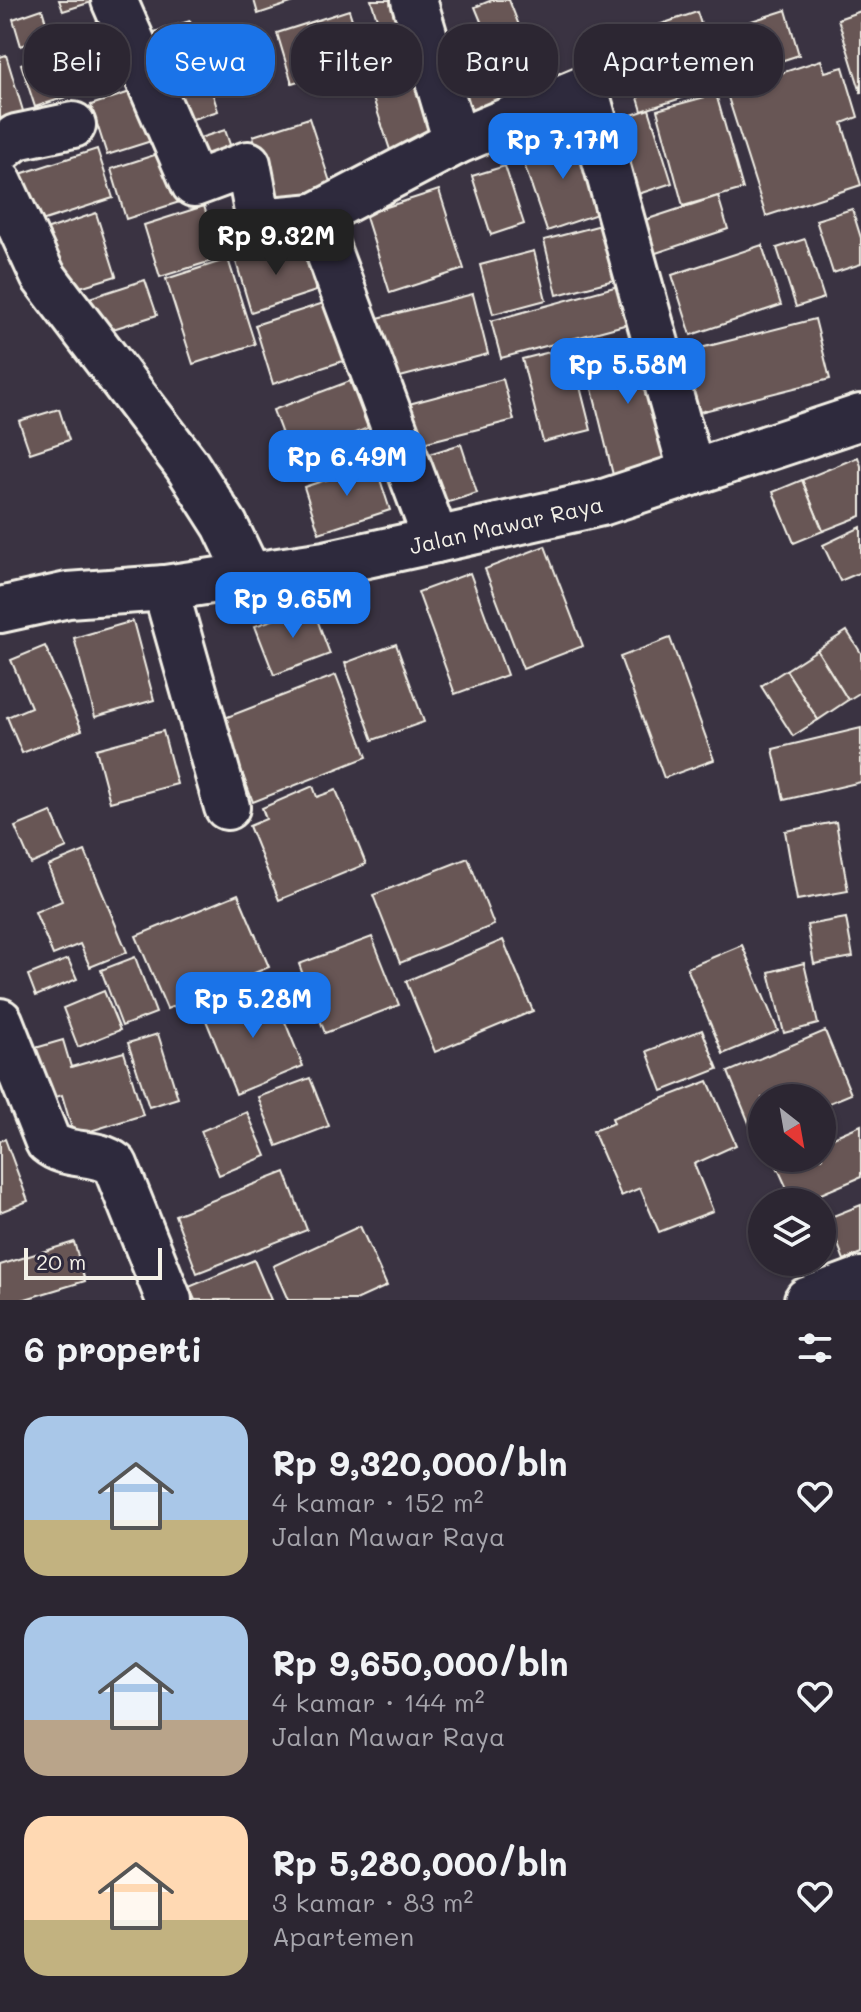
<!DOCTYPE html>
<html lang="id">
<head>
<meta charset="utf-8">
<style>
	body { margin:0; font-family:Mali,sans-serif; background:#342e3a; color:#f1f3f6; height:100vh; display:flex; flex-direction:column; font-size:30px; white-space:nowrap }
	* { box-sizing:border-box; margin:0 }
	p { font-size:26px; color:#a6a5ac }
	.icon { flex:none; width:44px; height:44px; fill:none; stroke:currentColor; stroke-width:2; stroke-linecap:round; stroke-linejoin:round }
	.map { position:relative; height:1300px; overflow:hidden }
	.side { display:flex; flex-direction:column; background:#2c2632; flex:1 }
	.side>* { flex:none }
	.guide { position:absolute; left:24px; top:24px; width:814px; height:72px; display:flex; gap:16px }
	.needle { width:52px; rotate:149deg }
	.controls { position:absolute; left:748px; top:1084px; display:grid; gap:16px }
	.controls a { display:grid; place-items:center; width:88px; height:88px; border-radius:50%; background:#2c2632; box-shadow:0 2px 6px #0004,0 0 0 2px #48434d; font-size:40px }
	.scale { position:absolute; left:24px; bottom:20px; width:138px; box-sizing:border-box; padding-left:8px; border:4px solid #f4f1e8; border-top:0; font-size:22px; line-height:28px; white-space:nowrap; color:#f4f1e8; -webkit-text-stroke:6px #2f2a3d; paint-order:stroke }
	.price { position:absolute; translate:-50% -68px; padding:0 18px; border-radius:16px; background:#1a73e8; color:#fff; font-size:26px; line-height:52px; filter:drop-shadow(0 2px 4px #0008) }
	.price::after { content:''; position:absolute; left:50%; top:48px; width:24px; height:18px; margin-left:-12px; background:inherit; clip-path:polygon(0 0,100% 0,50% 100%) }
	.price.active { background:#222; color:#fff }
	ul { padding:0; list-style:none }
	li { display:flex; align-items:center; gap:24px; height:200px; padding:0 24px }
	li span { display:grid; place-items:center; flex:none; width:224px; height:160px; border-radius:24px; color:#555 }
	li>.icon { margin-inline-start:auto }
	span .icon { width:96px; height:96px; fill:#fffc; stroke-width:1 }
	li b { font-size:34px }
	h2 { display:flex; justify-content:space-between; align-items:center; height:96px; padding:0 24px; font-size:34px }
	.tag { padding:0 28px; border-radius:32px; background:#2c2632; box-shadow:0 2px 6px #0004,0 0 0 2px #48434d; font-size:28px; line-height:72px }
	.tag.active { background:#1a73e8; color:#fff }
	.map>svg:first-child { display:block }
</style>
</head>
<body>
<div class="map">
<svg width="861" height="1300" viewBox="0 0 861 1300">
	<rect width="100%" height="100%" fill="#3a3342"/>
	<filter id="ink" filterUnits="userSpaceOnUse"><feTurbulence type="fractalNoise" baseFrequency=".0125" numOctaves="2"/><feDisplacementMap in="SourceGraphic" scale="16" xChannelSelector="R" yChannelSelector="G"/><feConvolveMatrix kernelMatrix="1 2 1 2 8 2 1 2 1" color-interpolation-filters="sRGB"/></filter>
	<g filter="url(#ink)">
		<!-- building -->
		<g fill="#675755" stroke="#f4f1e8" stroke-width="2">
			<polygon points="59,0 98,0 63,11"/>
			<polygon points="254,0 300,0 258,14"/>
			<polygon points="371,0 403,0 408,16 379,25"/>
			<polygon points="492,0 509,0 520,28 489,41 475,7"/>
			<polygon points="42,9 50,36 21,46 13,19"/>
			<polygon points="349,10 365,60 292,83 277,33"/>
			<polygon points="786,10 799,55 747,72 733,27"/>
			<polygon points="861,11 861,93 838,19"/>
			<polygon points="697,12 721,85 642,111 620,38"/>
			<polygon points="190,21 218,111 177,124 148,34"/>
			<polygon points="483,38 515,109 470,130 438,59"/>
			<polygon points="89,41 103,85 35,107 21,64"/>
			<polygon points="6,55 27,124 0,132 0,57"/>
			<polygon points="821,60 825,72 843,67 858,117 842,123 861,185 766,216 726,91"/>
			<polygon points="418,78 438,144 393,159 371,92"/>
			<polygon points="151,85 167,136 107,155 91,105"/>
			<polygon points="716,94 743,189 683,206 657,110"/>
			<polygon points="649,109 672,183 623,199 600,126"/>
			<polygon points="309,118 332,188 276,206 253,136"/>
			<polygon points="225,130 235,159 196,172 187,142"/>
			<polygon points="578,131 606,211 547,231 520,152"/>
			<polygon points="97,149 113,198 29,225 14,176"/>
			<polygon points="173,149 189,199 126,219 111,169"/>
			<polygon points="505,166 524,224 491,235 472,176"/>
			<polygon points="439,190 464,269 390,293 365,214"/>
			<polygon points="718,196 728,229 644,257 633,224"/>
			<polygon points="204,206 221,258 160,277 144,225"/>
			<polygon points="852,209 861,238 861,264 833,273 816,220"/>
			<polygon points="96,213 116,276 57,294 37,233"/>
			<polygon points="601,225 614,280 557,295 544,240"/>
			<polygon points="805,239 824,298 796,307 777,248"/>
			<polygon points="300,241 316,291 251,312 236,262"/>
			<polygon points="762,245 781,305 691,335 672,275"/>
			<polygon points="534,251 546,300 493,314 480,265"/>
			<polygon points="228,259 255,344 193,364 166,279"/>
			<polygon points="145,280 157,315 91,336 80,301"/>
			<polygon points="618,286 628,324 501,358 491,321"/>
			<polygon points="473,294 488,354 381,382 366,321"/>
			<polygon points="327,302 346,360 273,384 255,325"/>
			<polygon points="815,319 830,379 684,416 669,356"/>
			<polygon points="642,337 673,460 613,475 583,352"/>
			<polygon points="570,347 591,430 543,442 522,359"/>
			<polygon points="503,379 514,420 415,445 405,405"/>
			<polygon points="350,381 368,428 291,458 273,410"/>
			<polygon points="59,409 69,440 30,453 19,421"/>
			<polygon points="461,444 477,493 442,504 426,455"/>
			<polygon points="858,457 861,466 861,516 823,531 802,480"/>
			<polygon points="375,464 390,510 319,533 304,487"/>
			<polygon points="802,480 823,531 794,543 773,492"/>
			<polygon points="861,527 861,572 840,581 823,545"/>
			<polygon points="545,546 583,646 523,669 485,569"/>
			<polygon points="470,573 507,675 455,694 418,592"/>
			<polygon points="312,606 330,654 274,675 255,626"/>
			<polygon points="133,621 154,700 95,717 74,638"/>
			<polygon points="847,631 861,653 861,692 848,700 817,650"/>
			<polygon points="670,638 714,760 664,778 620,657"/>
			<polygon points="396,644 424,722 373,740 345,663"/>
			<polygon points="45,646 82,730 22,753 7,717 31,707 11,660"/>
			<polygon points="817,650 848,700 818,720 786,670"/>
			<polygon points="786,670 818,720 793,736 761,686"/>
			<polygon points="336,675 367,757 253,802 222,719"/>
			<polygon points="861,728 861,782 784,800 773,749"/>
			<polygon points="163,731 177,784 110,802 96,749"/>
			<polygon points="313,786 317,797 336,790 366,864 279,900 249,826 266,819 262,808"/>
			<polygon points="51,812 67,848 31,864 15,827"/>
			<polygon points="836,822 848,891 797,900 785,831"/>
			<polygon points="85,851 127,952 90,967 80,944 53,955 35,912 62,901 48,866"/>
			<polygon points="468,858 494,925 400,963 373,895"/>
			<polygon points="238,894 269,967 167,1009 136,936"/>
			<polygon points="846,918 853,957 814,964 807,925"/>
			<polygon points="372,937 399,1005 325,1033 299,964"/>
			<polygon points="503,940 533,1011 435,1052 406,981"/>
			<polygon points="742,945 778,1031 723,1054 687,968"/>
			<polygon points="135,957 156,1013 122,1026 101,970"/>
			<polygon points="68,959 77,979 36,996 28,975"/>
			<polygon points="804,963 818,1024 784,1033 769,972"/>
			<polygon points="270,985 303,1066 236,1094 203,1013"/>
			<polygon points="104,991 120,1030 78,1047 63,1008"/>
			<polygon points="702,1030 718,1069 662,1091 647,1051"/>
			<polygon points="825,1031 851,1094 822,1106 822,1098 762,1098 762,1131 754,1135 728,1072"/>
			<polygon points="158,1034 178,1098 149,1107 128,1043"/>
			<polygon points="63,1040 71,1067 124,1052 143,1115 74,1136 62,1095 41,1102 25,1051"/>
			<polygon points="310,1078 329,1126 277,1146 258,1097"/>
			<polygon points="708,1081 736,1145 694,1164 713,1211 659,1232 640,1188 621,1196 593,1131 614,1123 612,1118"/>
			<polygon points="247,1112 266,1156 219,1175 201,1131"/>
			<polygon points="861,1125 861,1177 802,1202 793,1202 775,1162 784,1158 822,1158 822,1142"/>
			<polygon points="5,1139 28,1201 0,1212 0,1141"/>
			<polygon points="285,1172 307,1230 197,1273 175,1215"/>
			<polygon points="861,1205 861,1253 844,1260 828,1218"/>
			<polygon points="360,1226 387,1286 356,1300 288,1300 273,1266"/>
			<polygon points="74,1242 85,1281 22,1300 0,1300 0,1265"/>
			<polygon points="254,1260 271,1300 195,1300 189,1287"/>
		</g>
		<g fill="none" stroke-linecap="round" stroke-linejoin="round">
			<defs>
				<g id="street">
					<polyline points="114,0 194,184 248,164 259,221 315,216 436,540"/>
					<polyline points="456,142 585,88 692,473"/>
					<polyline points="0,150 16,137 73,125"/>
					<polyline points="0,183 43,276 186,464 225,525 248,573"/>
					<polyline points="315,216 456,142 414,0"/>
					<polyline points="165,588 227,807"/>
					<path d="M0 1021 48 1142C68 1159 95 1149 115 1165L169 1300"/>
					<polyline points="807,1300 861,1280"/>
				</g>
				<g id="secondary">
					<path id="s1" d="M0 610 68 595 165 588 325 564 436 540 601 503 861 417"/>
				</g>
			</defs>
			<!-- street casing -->
			<use href="#street" stroke="#f4f1e8" stroke-width="50"/>
			<!-- secondary casing -->
			<use href="#secondary" stroke="#f4f1e8" stroke-width="50"/>
			<!-- street -->
			<use href="#street" stroke="#2f2a3d" stroke-width="44"/>
			<!-- secondary -->
			<use href="#secondary" stroke="#2f2a3d" stroke-width="44"/>
		</g>
	</g>
	<g text-anchor="middle" dominant-baseline="central" stroke-width="6" stroke-linejoin="round" paint-order="stroke">
		<!-- street labels -->
		<g font-size="22" fill="#f4f1e8" stroke="#2f2a3d">
			<text stroke="none"><textPath href="#s1" startOffset="514">Jalan Mawar Raya</textPath></text>
		</g>
	</g>
</svg>
<div class="controls">
<a><svg class="needle" viewBox="-14 -14 28 28"><path d="M0-13l5 13h-10z" fill="#e53935"/><path d="M0 13l5-13h-10z" fill="#a6a5ac"/></svg></a>
<a><svg class="icon" aria-label="layers" viewBox="0 0 24 24"><path d="M12 4l9 5-9 5-9-5zM3 14l9 5 9-5"/></svg></a>
</div>
<div class="scale">20 m</div>
<b class="price" style="left:563px;top:181px">Rp 7.17M</b>
<b class="price active" style="left:276px;top:277px">Rp 9.32M</b>
<b class="price" style="left:628px;top:406px">Rp 5.58M</b>
<b class="price" style="left:347px;top:498px">Rp 6.49M</b>
<b class="price" style="left:293px;top:640px">Rp 9.65M</b>
<b class="price" style="left:253px;top:1040px">Rp 5.28M</b>
<div class="guide">
<a class="tag">Beli</a>
<a class="tag active">Sewa</a>
<a class="tag">Filter</a>
<a class="tag">Baru</a>
<a class="tag">Apartemen</a>
</div>
</div>
<section class="side">
<h2>6 properti<svg class="icon" aria-label="filters" viewBox="0 0 24 24"><path d="M4 7h16M4 17h16"/><circle cx="9" cy="7" r="2"/><circle cx="15" cy="17" r="2"/></svg></h2>
<ul>
<li><span style="background:linear-gradient(#a9c7e8 65%,#c2b280 0)"><svg class="icon" aria-label="home" viewBox="0 0 24 24"><path d="M3 11l9-7 9 7M6 9v11h12V9"/></svg></span><div><b>Rp 9,320,000/bln</b><p>4 kamar · 152 m²</p><p>Jalan Mawar Raya</p></div><svg class="icon" aria-label="heart" viewBox="0 0 24 24"><path d="M12 20l-8-8c-3-5 5-10 8-4 3-6 11-1 8 4z"/></svg></li>
<li><span style="background:linear-gradient(#a9c7e8 65%,#b9a48a 0)"><svg class="icon" aria-label="home" viewBox="0 0 24 24"><path d="M3 11l9-7 9 7M6 9v11h12V9"/></svg></span><div><b>Rp 9,650,000/bln</b><p>4 kamar · 144 m²</p><p>Jalan Mawar Raya</p></div><svg class="icon" aria-label="heart" viewBox="0 0 24 24"><path d="M12 20l-8-8c-3-5 5-10 8-4 3-6 11-1 8 4z"/></svg></li>
<li><span style="background:linear-gradient(#ffd9b3 65%,#c2b280 0)"><svg class="icon" aria-label="home" viewBox="0 0 24 24"><path d="M3 11l9-7 9 7M6 9v11h12V9"/></svg></span><div><b>Rp 5,280,000/bln</b><p>3 kamar · 83 m²</p><p>Apartemen</p></div><svg class="icon" aria-label="heart" viewBox="0 0 24 24"><path d="M12 20l-8-8c-3-5 5-10 8-4 3-6 11-1 8 4z"/></svg></li>
</ul>
</section>
</body>
</html>
